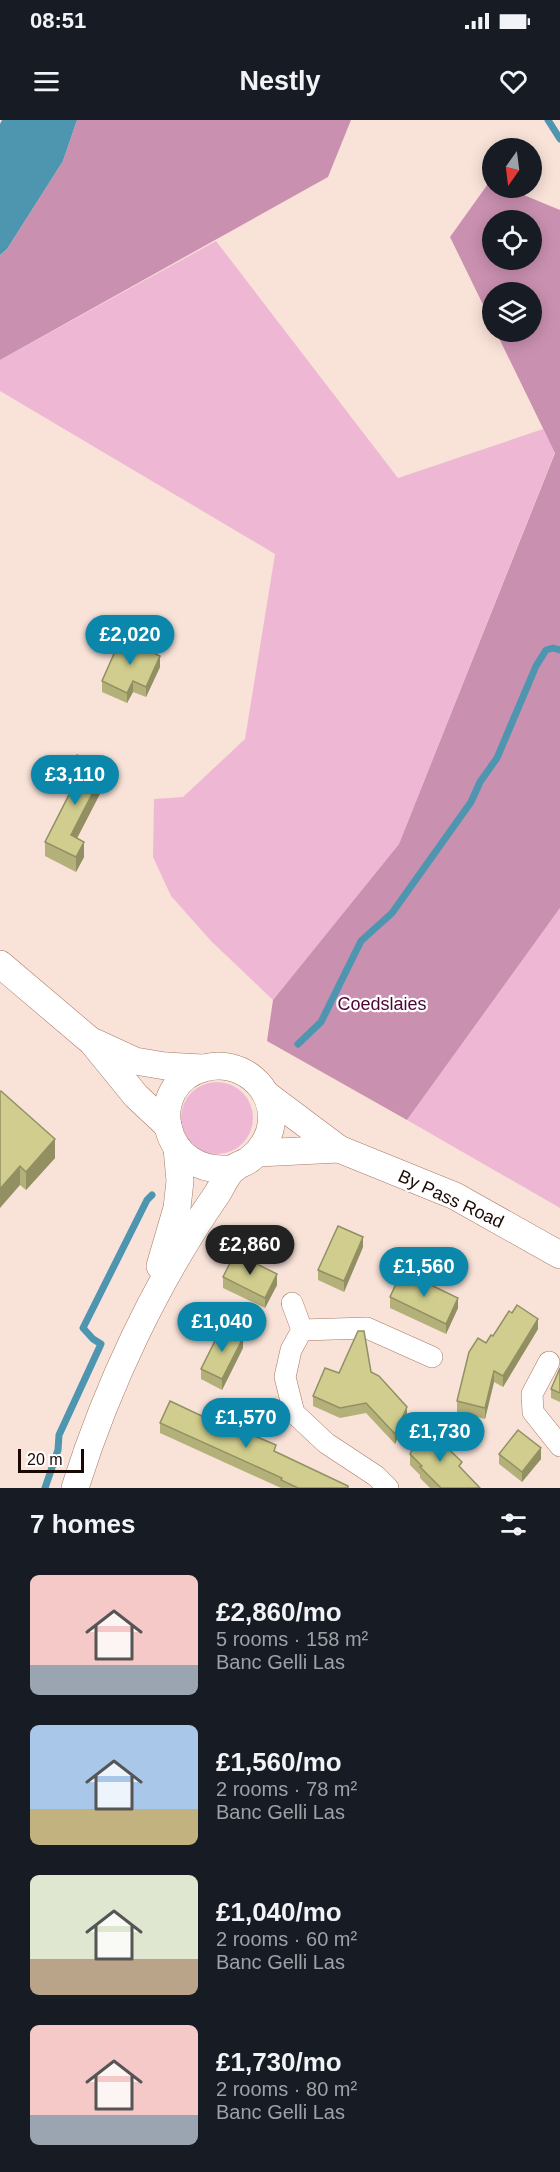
<!DOCTYPE html>
<html lang="en">
<head>
<meta charset="utf-8">
<style>
	body { margin:0; font-family:Arial,sans-serif; background:#242831; color:#f1f3f6; height:100vh; display:flex; flex-direction:column; font-size:22px; white-space:nowrap }
	* { box-sizing:border-box; margin:0 }
	p { font-size:20px; color:#9ea1a6 }
	.icon { flex:none; width:33px; height:33px; fill:none; stroke:currentColor; stroke-width:2; stroke-linecap:round; stroke-linejoin:round }
	.map { position:relative; height:1368px; overflow:hidden }
	.details { display:flex; flex-direction:column; background:#171b24; flex:1 }
	.details>* { flex:none }
	.needle { width:39px; rotate:194deg }
	.buttons { position:absolute; left:482px; top:18px; display:grid; gap:12px }
	.buttons a { display:grid; place-items:center; width:60px; height:60px; border-radius:50%; background:#171b24; box-shadow:0 3px 15px #0003; font-size:30px }
	.scale { position:absolute; left:18px; bottom:15px; width:66px; box-sizing:border-box; padding-left:6px; border:3px solid #1a0903; border-top:0; font-size:16px; line-height:21px; white-space:nowrap; color:#1a0903; -webkit-text-stroke:4px #fff; paint-order:stroke }
	.price { position:absolute; translate:-50% -51px; padding:0 14px; border-radius:21px; background:#0a87aa; color:#fff; font-size:20px; line-height:39px; filter:drop-shadow(0 2px 3px #0008) }
	.price::after { content:''; position:absolute; left:50%; top:36px; width:18px; height:14px; margin-left:-9px; background:inherit; clip-path:polygon(0 0,100% 0,50% 100%) }
	.price.on { background:#222; color:#fff }
	ul { padding:0; list-style:none }
	li { display:flex; align-items:center; gap:18px; height:150px; padding:0 30px }
	li span { display:grid; place-items:center; flex:none; width:168px; height:120px; border-radius:9px; color:#555 }
	li>.icon { margin-inline-start:auto }
	span .icon { width:72px; height:72px; fill:#fffc; stroke-width:1 }
	li b { font-size:26px }
	h2 { display:flex; justify-content:space-between; align-items:center; height:72px; padding:0 30px; font-size:26px }
	.status { display:flex; justify-content:space-between; align-items:center; height:42px; padding:0 30px; background:#171b24; direction:ltr }
	.status svg { height:16px; fill:currentColor }
	header { display:flex; justify-content:space-between; align-items:center; height:78px; padding:0 30px; background:#171b24; font-size:27px; font-weight:800 }
	.map>svg:first-child { display:block }
</style>
</head>
<body>
<div class="status"><b>08:51</b><svg viewBox="0 0 49 12"><path d="M0 12V9h3v3zM5 12V6h3v6zM10 12V3h3v9zM15 12V0h3v12zM26 1h20v11H26zM47 4h2v5h-2z"/></svg></div>
<header><svg class="icon" aria-label="menu" viewBox="0 0 24 24"><path d="M4 6h16M4 12h16M4 18h16"/></svg>Nestly<svg class="icon" aria-label="heart" viewBox="0 0 24 24"><path d="M12 20l-8-8c-3-5 5-10 8-4 3-6 11-1 8 4z"/></svg></header>
<div class="map">
<svg width="560" height="1368" viewBox="0 0 560 1368">
	<rect width="100%" height="100%" fill="#f9e3d9"/>
	<!-- green -->
	<g fill="#eeb8d5">
		<polygon points="216,121 398,358 543,309 555,332 399,724 273,880 211,821 171,776 153,737 154,679 183,677 245,619 275,434 0,271 0,240"/>
		<polygon points="560,788 560,1088 407,1000"/>
		<circle cx="217" cy="998" r="36"/>
	</g>
	<!-- forest -->
	<g fill="#ca90b0" fill-rule="evenodd">
		<polygon points="77,0 351,0 328,57 0,240 0,135 7,129 63,41"/>
		<path d="M490 61H492V68H507L560 90V788L407 1000 267 921 273 880 399 724 555 333 496 212H531V172H492V203L450 117ZM492 100H531V140H492Z"/>
	</g>
	<!-- water -->
	<polygon fill="#4e95b0" points="2,0 77,0 63,41 7,129 0,135 0,4"/>
	<g fill="none" stroke-linecap="round" stroke-linejoin="round">
		<!-- stream -->
		<g stroke="#4e95b0" stroke-width="7">
			<polyline points="548,0 560,19"/>
			<polyline points="298,924 321,902 361,821 392,793 471,682 480,662 497,638 536,546 546,530 553,528 560,530"/>
			<polyline points="45,1368 58,1330 59,1315 101,1224 93,1219 83,1208 147,1080 152,1075"/>
		</g>
		<defs>
			<g id="minor">
				<polyline points="292,1183 302,1210"/>
				<polyline points="549,1242 532,1274 533,1292 560,1326"/>
				<polyline points="388,1368 376,1356 326,1323 294,1293 285,1257 291,1230 302,1210 367,1208 432,1237"/>
			</g>
			<g id="major">
				<polyline points="0,844 92,922 136,976 168,1006"/>
				<polyline points="96,923 135,941 165,946 202,948"/>
				<polyline points="267,975 339,1029 455,1076 560,1135"/>
				<polyline points="258,1033 339,1029"/>
				<polyline points="160,1146 177,1088 180,1061 177,1028"/>
				<path d="M75 1368C107 1266 156 1162 217 1074 222 1066 227 1054 234 1048 239 1044 246 1043 250 1039 261 1031 269 1018 271 1005 276 967 240 938 204 948 143 964 160 1060 235 1048"/>
			</g>
		</defs>
		<!-- minor casing -->
		<use href="#minor" stroke="#a87862" stroke-width="22"/>
		<!-- major casing -->
		<use href="#major" stroke="#a87862" stroke-width="28"/>
		<!-- minor -->
		<use href="#minor" stroke="#fff" stroke-width="21"/>
		<!-- major -->
		<use href="#major" stroke="#fff" stroke-width="27"/>
	</g>
	<!-- wall -->
	<g fill="#b4b07a">
		<polygon points="160,547 146,577 133,572 127,583 102,572 102,561"/>
		<polygon points="68,654 105,664 77,718 84,737 76,752 45,736 45,722 71,670 68,668"/>
		<polygon points="0,972 55,1038 26,1070 20,1065"/>
		<polygon points="363,1127 344,1172 318,1160 318,1150"/>
		<polygon points="223,1157 277,1165 265,1188 223,1168"/>
		<polygon points="390,1177 458,1188 446,1214 390,1188"/>
		<polygon points="538,1209 503,1267 494,1262 485,1299 457,1292 457,1281 486,1223"/>
		<polygon points="243,1228 222,1270 201,1259 201,1249"/>
		<polygon points="560,1248 560,1282 551,1278 551,1269"/>
		<polygon points="371,1252 407,1297 395,1324 366,1293 340,1298 313,1286 313,1276 339,1253"/>
		<polygon points="160,1303 276,1332 348,1368 281,1368 160,1313"/>
		<polygon points="410,1334 462,1349 480,1368 430,1368 420,1358 420,1355 410,1345"/>
		<polygon points="499,1334 541,1339 522,1362 499,1344"/>
	</g>
	<!-- shaded-wall -->
	<g fill="#929063">
		<polygon points="160,536 160,547 146,577 146,567"/>
		<polygon points="133,561 133,572 127,583 127,573"/>
		<polygon points="105,649 105,664 71,730 71,715"/>
		<polygon points="84,722 84,737 76,752 76,737"/>
		<polygon points="55,1019 55,1038 26,1070 26,1052"/>
		<polygon points="20,1046 20,1065 0,1088 0,1069"/>
		<polygon points="363,1117 363,1127 344,1172 344,1161"/>
		<polygon points="277,1154 277,1165 265,1188 265,1178"/>
		<polygon points="458,1178 458,1188 446,1214 446,1204"/>
		<polygon points="538,1199 538,1209 503,1267 503,1256"/>
		<polygon points="243,1218 243,1228 222,1270 222,1259"/>
		<polygon points="494,1251 494,1262 485,1299 485,1288"/>
		<polygon points="407,1287 407,1297 395,1324 395,1314"/>
		<polygon points="541,1328 541,1339 522,1362 522,1352"/>
	</g>
	<!-- building -->
	<g fill="#d1cd8e" stroke="#929063" stroke-width="1.5">
		<polygon points="121,518 160,536 146,567 133,561 127,573 102,561"/>
		<polygon points="77,635 105,649 71,715 84,722 76,737 45,722 77,659 68,654"/>
		<polygon points="1,971 55,1019 26,1052 20,1046 0,1069 0,972"/>
		<polygon points="338,1106 363,1117 344,1161 318,1150"/>
		<polygon points="235,1133 277,1154 265,1178 223,1157"/>
		<polygon points="402,1151 458,1178 446,1204 390,1177"/>
		<polygon points="517,1185 538,1199 503,1256 494,1251 485,1288 457,1281 469,1232 478,1218 486,1223 491,1215 493,1216 509,1191 512,1193"/>
		<polygon points="222,1207 243,1218 222,1259 201,1249"/>
		<polygon points="358,1211 364,1211 371,1252 379,1256 407,1287 395,1314 366,1283 340,1288 313,1276 325,1248 339,1253"/>
		<polygon points="560,1248 560,1273 551,1269"/>
		<polygon points="170,1281 242,1315 243,1311 276,1325 274,1331 348,1366 348,1368 298,1368 281,1360 282,1358 160,1303"/>
		<polygon points="425,1306 462,1342 459,1346 480,1368 441,1368 420,1347 422,1346 410,1334"/>
		<polygon points="518,1310 541,1328 522,1352 499,1334"/>
	</g>
	<g text-anchor="middle" dominant-baseline="central" stroke-width="4.5" stroke-linejoin="round" paint-order="stroke">
		<!-- park labels -->
		<g font-size="18" fill="#4c0536" stroke="#fff">
			<text x="382" y="884">Coedslaies</text>
		</g>
		<!-- street labels -->
		<g font-size="18" fill="#1a0903" stroke="#fff">
			<text transform="translate(451 1079) rotate(25)">By Pass Road</text>
		</g>
	</g>
</svg>
<div class="buttons">
<a><svg class="needle" viewBox="-14 -14 28 28"><path d="M0-13l5 13h-10z" fill="#e53935"/><path d="M0 13l5-13h-10z" fill="#9ea1a6"/></svg></a>
<a><svg class="icon" aria-label="locate" viewBox="0 0 24 24"><circle cx="12" cy="12" r="6"/><path d="M12 2v4M12 18v4M2 12h4M18 12h4"/></svg></a>
<a><svg class="icon" aria-label="layers" viewBox="0 0 24 24"><path d="M12 4l9 5-9 5-9-5zM3 14l9 5 9-5"/></svg></a>
</div>
<div class="scale">20 m</div>
<b class="price" style="left:130px;top:546px">£2,020</b>
<b class="price" style="left:75px;top:686px">£3,110</b>
<b class="price on" style="left:250px;top:1156px">£2,860</b>
<b class="price" style="left:424px;top:1178px">£1,560</b>
<b class="price" style="left:222px;top:1233px">£1,040</b>
<b class="price" style="left:246px;top:1329px">£1,570</b>
<b class="price" style="left:440px;top:1343px">£1,730</b>
</div>
<section class="details">
<h2>7 homes<svg class="icon" aria-label="filters" viewBox="0 0 24 24"><path d="M4 7h16M4 17h16"/><circle cx="9" cy="7" r="2"/><circle cx="15" cy="17" r="2"/></svg></h2>
<ul>
<li><span style="background:linear-gradient(#f6c9c9 75%,#9aa5b1 0)"><svg class="icon" aria-label="home" viewBox="0 0 24 24"><path d="M3 11l9-7 9 7M6 9v11h12V9"/></svg></span><div><b>£2,860/mo</b><p>5 rooms · 158 m²</p><p>Banc Gelli Las</p></div></li>
<li><span style="background:linear-gradient(#a9c7e8 70%,#c2b280 0)"><svg class="icon" aria-label="home" viewBox="0 0 24 24"><path d="M3 11l9-7 9 7M6 9v11h12V9"/></svg></span><div><b>£1,560/mo</b><p>2 rooms · 78 m²</p><p>Banc Gelli Las</p></div></li>
<li><span style="background:linear-gradient(#dfe7d0 70%,#b9a48a 0)"><svg class="icon" aria-label="home" viewBox="0 0 24 24"><path d="M3 11l9-7 9 7M6 9v11h12V9"/></svg></span><div><b>£1,040/mo</b><p>2 rooms · 60 m²</p><p>Banc Gelli Las</p></div></li>
<li><span style="background:linear-gradient(#f6c9c9 75%,#9aa5b1 0)"><svg class="icon" aria-label="home" viewBox="0 0 24 24"><path d="M3 11l9-7 9 7M6 9v11h12V9"/></svg></span><div><b>£1,730/mo</b><p>2 rooms · 80 m²</p><p>Banc Gelli Las</p></div></li>
</ul>
</section>
</body>
</html>
